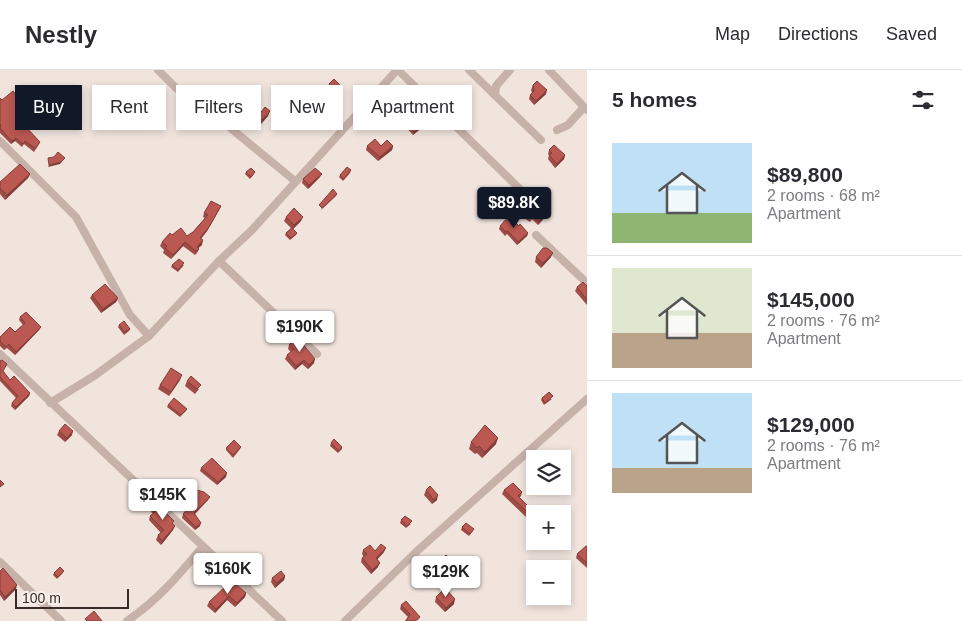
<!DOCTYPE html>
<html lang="en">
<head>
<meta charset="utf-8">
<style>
	body { margin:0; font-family:Helvetica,sans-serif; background:#f7f7f7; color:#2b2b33; height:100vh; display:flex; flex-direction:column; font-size:19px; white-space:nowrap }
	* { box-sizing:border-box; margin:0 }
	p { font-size:16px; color:#7c7c81 }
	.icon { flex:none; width:28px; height:28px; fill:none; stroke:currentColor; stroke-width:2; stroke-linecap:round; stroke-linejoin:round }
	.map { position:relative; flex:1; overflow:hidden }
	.panel { display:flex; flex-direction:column; background:#fff; width:375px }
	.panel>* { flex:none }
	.top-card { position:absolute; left:15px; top:15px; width:475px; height:45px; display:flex; gap:10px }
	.buttons { position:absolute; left:526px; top:380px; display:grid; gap:10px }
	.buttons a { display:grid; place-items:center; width:45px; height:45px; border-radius:0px; background:#fff; box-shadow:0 2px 8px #0003; font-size:25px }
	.scale { position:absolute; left:15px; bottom:12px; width:114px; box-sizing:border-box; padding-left:5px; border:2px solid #352b29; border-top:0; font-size:14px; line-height:18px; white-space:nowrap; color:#352b29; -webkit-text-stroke:4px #f8efe9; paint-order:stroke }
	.price { position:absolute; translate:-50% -42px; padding:0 11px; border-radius:5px; background:#fff; color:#222; font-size:16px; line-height:32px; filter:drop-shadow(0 1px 2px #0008) }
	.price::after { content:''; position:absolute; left:50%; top:30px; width:15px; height:11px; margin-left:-8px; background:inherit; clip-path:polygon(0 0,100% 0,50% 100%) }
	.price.on { background:#111827; color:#fff }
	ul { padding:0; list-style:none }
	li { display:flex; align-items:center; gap:15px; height:125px; padding:0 25px }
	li+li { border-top:1px solid #e1e1e2 }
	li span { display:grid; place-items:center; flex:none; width:140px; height:100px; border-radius:0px; color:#555 }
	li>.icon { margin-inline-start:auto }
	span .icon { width:60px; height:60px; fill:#fffc; stroke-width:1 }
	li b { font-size:21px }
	h2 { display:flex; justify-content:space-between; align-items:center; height:60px; padding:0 25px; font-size:21px }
	.tag { padding:0 18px; border-radius:0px; background:#fff; box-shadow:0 2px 8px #0003; font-size:18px; line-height:45px }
	.tag.on { background:#111827; color:#fff }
	header { display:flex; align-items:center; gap:30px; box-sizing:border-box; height:70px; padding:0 25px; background:#fff; border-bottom:1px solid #e1e1e2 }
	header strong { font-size:24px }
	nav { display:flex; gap:28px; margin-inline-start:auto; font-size:18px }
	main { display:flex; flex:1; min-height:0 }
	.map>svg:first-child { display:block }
</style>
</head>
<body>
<header>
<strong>Nestly</strong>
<nav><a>Map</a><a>Directions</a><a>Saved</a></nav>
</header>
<main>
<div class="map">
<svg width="587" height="551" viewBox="0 0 587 551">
	<rect width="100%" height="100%" fill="#f0e4dd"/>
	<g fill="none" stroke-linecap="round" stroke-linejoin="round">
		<!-- minor -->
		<g stroke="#c7b2aa" stroke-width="8">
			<polyline points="158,0 176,18 217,47 295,111"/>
			<polyline points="398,0 527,126"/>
			<polyline points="469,0 541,70"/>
			<polyline points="549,0 587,40"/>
			<polyline points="495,25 496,16 510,0"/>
			<polyline points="557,60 568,55 584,37"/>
			<polyline points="0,71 76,147 130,245 149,266"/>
			<polyline points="536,165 587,213"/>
			<polyline points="219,191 317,284"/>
			<polyline points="0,284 282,551"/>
			<polyline points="50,333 94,306 149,266 219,191 252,160 397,0"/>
			<polyline points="0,492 61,551"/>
			<path d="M127 551C158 530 180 504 203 476"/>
			<polyline points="345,551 416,482 587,329"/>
		</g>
	</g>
	<!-- wall -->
	<g fill="#a04c46">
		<polygon points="329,14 341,16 340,18 336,23 328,16"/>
		<polygon points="533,15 546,24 534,35 529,29 530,25 532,23 531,20"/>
		<polygon points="0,28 23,41 25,48 30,53 29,57 27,59 40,72 38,76 34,82 24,74 22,77 15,71 11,74 0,63"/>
		<polygon points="419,35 416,40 418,42 417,45 413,49 420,56 419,60 413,65 400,51 401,48"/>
		<polygon points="116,42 126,44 123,47 123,52 116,59 104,47 105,44"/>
		<polygon points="258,46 268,46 261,54 256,51"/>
		<polygon points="367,76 393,76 392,80 378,91 366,80"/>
		<polygon points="549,80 565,85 564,89 555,98 548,89 549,85 548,84"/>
		<polygon points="351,100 350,103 343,111 339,107 340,105"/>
		<polygon points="246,102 254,104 250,109 245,104"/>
		<polygon points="30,104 28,108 5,130 0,124 0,112"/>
		<polygon points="320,107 308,119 302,113 303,109"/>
		<polygon points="522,134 547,145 538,155 532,149 530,152 524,148 527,143 520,137"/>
		<polygon points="219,140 207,161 201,169 202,175 198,178 199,179 197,183 195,185 183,176 171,189 163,183 164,180 160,176 162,172 172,165 187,166 193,162 205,148 203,147 204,143"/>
		<polygon points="286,147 301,151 293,159 297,163 296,165 290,170 285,165 286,163 291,158 284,151"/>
		<polygon points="500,156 519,156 528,163 527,166 517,175 507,164 505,166 499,159"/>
		<polygon points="536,187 551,187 541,198 535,192"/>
		<polygon points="172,195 184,195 178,202 171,197"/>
		<polygon points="587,216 587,235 575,221 577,217"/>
		<polygon points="92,225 118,228 116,232 101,243 90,228"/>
		<polygon points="20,247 41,257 39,260 15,285 7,278 4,280 0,276 0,267 15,262 23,255 19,250"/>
		<polygon points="119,255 130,259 129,261 124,265 118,257"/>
		<polygon points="289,275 314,293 308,299 302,294 295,300 285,289 287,285 291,282 288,279"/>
		<polygon points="0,291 7,294 3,301 10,310 30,323 29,326 15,340 11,336 12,333 16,328 0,311"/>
		<polygon points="180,310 169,326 158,319 160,315"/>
		<polygon points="187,311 199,319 195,324 185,316"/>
		<polygon points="542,328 552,329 544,335 541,330"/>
		<polygon points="168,335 187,339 186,341 180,347 167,337"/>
		<polygon points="59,361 72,365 65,372 57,365"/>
		<polygon points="471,372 496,374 482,388 477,383 475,384 469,379"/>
		<polygon points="331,373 342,377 342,379 338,383 330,376"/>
		<polygon points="241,377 240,379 233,388 226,380 226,378"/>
		<polygon points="201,398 226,407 217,415 200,401"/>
		<polygon points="426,420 437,430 432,434 424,425"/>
		<polygon points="504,420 522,422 521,426 519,428 530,443 526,447 502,424"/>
		<polygon points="191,426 208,430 195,444 200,456 195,460 182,448 183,444 193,434 189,430"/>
		<polygon points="153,438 173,454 173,460 161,475 156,470 158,465 161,463 149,450 150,446 153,444 151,442"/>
		<polygon points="401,450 411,454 406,458 400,453"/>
		<polygon points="462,457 473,461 469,466 461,460"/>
		<polygon points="587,476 587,498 576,488 577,484"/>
		<polygon points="363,480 384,482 377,490 378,497 371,504 361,492 362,488 364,487 362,484"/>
		<polygon points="439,492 455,493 454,495 444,506 437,498 421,512 414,505 415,503"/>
		<polygon points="0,501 16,519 4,531 0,525"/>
		<polygon points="54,503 63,503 57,509 53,505"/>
		<polygon points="285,506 284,510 275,518 271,512 272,508"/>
		<polygon points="233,518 246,523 245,527 235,537 227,530 215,543 207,536 209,532"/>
		<polygon points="436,527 454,534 445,542 435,532"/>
		<polygon points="401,535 419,550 405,551 408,547 400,539"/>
	</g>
	<!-- shaded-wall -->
	<g fill="#823e39">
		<polygon points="547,20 546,24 534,35 536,31"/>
		<polygon points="270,41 268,46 261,54 262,50"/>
		<polygon points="125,48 123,52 116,59 118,56"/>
		<polygon points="420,56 419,60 413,65 414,62"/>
		<polygon points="16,68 15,71 11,74 12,71"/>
		<polygon points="393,76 392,80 378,91 380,87"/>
		<polygon points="565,85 564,89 555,98 557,94"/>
		<polygon points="65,88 60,94 48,97 49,95"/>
		<polygon points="30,104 28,108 5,130 7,125"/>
		<polygon points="322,104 320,107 308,119 309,115"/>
		<polygon points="337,124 336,126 321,140 322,138"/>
		<polygon points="221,136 207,161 198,172 200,168"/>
		<polygon points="548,141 547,145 538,155 539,151"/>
		<polygon points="303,147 301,151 292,160 294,155"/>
		<polygon points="528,163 527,166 517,175 518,172"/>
		<polygon points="203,170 202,175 195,181 197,177"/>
		<polygon points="185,172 183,176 171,189 173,185"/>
		<polygon points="553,183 551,187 541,198 543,193"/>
		<polygon points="118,228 116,232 101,243 103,239"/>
		<polygon points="41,257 39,260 15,285 16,282"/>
		<polygon points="315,289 314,293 308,299 309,295"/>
		<polygon points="304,290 302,294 295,300 296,296"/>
		<polygon points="182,305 180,310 169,326 171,322"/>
		<polygon points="30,323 29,326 15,340 16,337"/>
		<polygon points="73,361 72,365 65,372 67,368"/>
		<polygon points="498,368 496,374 482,388 485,382"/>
		<polygon points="227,403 226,407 217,415 218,412"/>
		<polygon points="438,425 437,430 432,434 434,430"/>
		<polygon points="210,427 208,430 192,446 194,443"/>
		<polygon points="201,453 200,456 195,460 196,457"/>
		<polygon points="175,456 173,460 161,475 162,471"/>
		<polygon points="386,478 384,482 374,492 376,488"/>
		<polygon points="380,493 378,497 371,504 372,500"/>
		<polygon points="455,493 454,495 444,506 445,504"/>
		<polygon points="438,496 437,498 421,512 422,510"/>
		<polygon points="285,506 284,510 275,518 277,513"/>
		<polygon points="17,515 16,519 4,531 5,527"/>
		<polygon points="246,523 245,527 235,537 237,533"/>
		<polygon points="229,526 227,530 215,543 216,539"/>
		<polygon points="455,529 454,534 445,542 446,538"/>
	</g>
	<!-- building -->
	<g fill="#ba5851" stroke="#823e39">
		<polygon points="334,9 341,16 336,21 329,14"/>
		<polygon points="537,11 547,20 536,31 530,25 534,21 533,15"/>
		<polygon points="13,21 25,37 22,40 27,44 24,47 30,53 26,57 40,72 35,78 25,71 23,74 16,68 12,71 0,58 1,55 0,54 0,28 2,30"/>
		<polygon points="414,30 419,35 415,39 418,42 412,48 420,56 414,62 401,48"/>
		<polygon points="122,36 127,41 122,46 125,48 118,56 105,44 112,38 116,42"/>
		<polygon points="265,37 270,41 262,50 258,46"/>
		<polygon points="375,69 381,76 387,70 393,76 380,87 367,76"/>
		<polygon points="554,75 565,85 557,94 549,85 552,83 549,80"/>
		<polygon points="58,82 65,88 61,92 49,95 48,88 54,87"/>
		<polygon points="20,94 30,104 7,125 0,118 0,112"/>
		<polygon points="347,97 351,100 344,109 340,105"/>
		<polygon points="251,98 255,102 251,107 246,102"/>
		<polygon points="315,98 322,104 309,115 303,109"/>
		<polygon points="333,119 337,124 322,138 319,135"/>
		<polygon points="532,127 548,141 539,151 533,146 531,149 526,144 529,140 522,134 526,129 528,131"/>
		<polygon points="211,131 221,136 209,157 200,168 203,170 197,177 199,179 196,181 185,172 173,185 165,178 167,176 162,172 170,163 172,165 181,158 187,166 193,162 208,145 204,143"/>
		<polygon points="294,138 303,147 294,155 286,147"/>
		<polygon points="509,146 519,156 520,154 528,163 518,172 508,161 506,162 500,156"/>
		<polygon points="292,158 297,163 291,168 286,163"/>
		<polygon points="543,178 547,178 553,183 543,193 536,187"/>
		<polygon points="179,189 184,193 178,200 172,195"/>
		<polygon points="583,212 587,216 587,230 577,217"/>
		<polygon points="105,214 118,228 103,239 92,225"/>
		<polygon points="26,242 41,257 16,282 9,274 6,277 0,271 0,267 10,257 15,262 25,253 20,247"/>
		<polygon points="124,251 130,259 124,262 119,255"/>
		<polygon points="297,267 315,289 309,295 304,290 296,296 287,285 294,279 289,275"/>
		<polygon points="2,290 7,294 3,301 10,310 14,306 30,323 16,337 12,333 18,326 0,307 0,291"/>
		<polygon points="171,298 182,305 171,322 160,315"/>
		<polygon points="191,306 201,315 197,319 187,311"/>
		<polygon points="549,322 553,326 545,333 542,328"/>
		<polygon points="174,328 187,339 181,345 168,335"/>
		<polygon points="65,354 73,361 67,368 59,361"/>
		<polygon points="485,355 498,368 485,382 479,376 477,378 471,372"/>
		<polygon points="334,369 342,377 339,381 331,373"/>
		<polygon points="234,370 241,377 233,385 226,378"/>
		<polygon points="212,388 227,403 218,412 201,398"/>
		<polygon points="0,410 4,414 0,417"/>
		<polygon points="513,413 522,422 518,426 531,439 528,443 504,420"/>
		<polygon points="430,416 438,425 434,430 426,420"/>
		<polygon points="197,420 204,422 210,427 194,443 201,453 196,457 183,444 195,431 191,426"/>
		<polygon points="157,434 174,451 172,453 175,456 162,471 158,465 164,460 150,446 156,441 153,438"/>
		<polygon points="405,446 412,451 407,456 401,450"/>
		<polygon points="466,453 474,459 470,464 462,457"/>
		<polygon points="381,474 386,478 376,488 380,493 372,500 362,488 367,484 363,480 370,475 375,481"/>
		<polygon points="586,476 587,476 587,493 577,484"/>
		<polygon points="446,485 455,493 445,504 438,496 422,510 415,503 435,487 439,492"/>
		<polygon points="60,497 64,501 58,507 54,503"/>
		<polygon points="3,498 17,515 5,527 0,520 0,501"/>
		<polygon points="281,501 285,506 277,513 272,508"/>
		<polygon points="229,513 233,518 236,514 246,523 237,533 229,526 216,539 209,532"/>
		<polygon points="445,518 455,529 446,538 436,527"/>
		<polygon points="406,531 420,547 415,551 406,551 410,544 401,535"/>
		<polygon points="94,541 102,551 87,551 85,549"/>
	</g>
</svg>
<div class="buttons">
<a><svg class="icon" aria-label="layers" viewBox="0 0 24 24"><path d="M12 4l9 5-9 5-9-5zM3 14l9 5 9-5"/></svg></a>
<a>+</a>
<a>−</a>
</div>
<div class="scale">100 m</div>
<b class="price on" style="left:514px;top:159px">$89.8K</b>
<b class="price" style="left:300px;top:283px">$190K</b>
<b class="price" style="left:163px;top:451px">$145K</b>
<b class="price" style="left:228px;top:525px">$160K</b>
<b class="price" style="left:446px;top:528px">$129K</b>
<div class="top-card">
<a class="tag on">Buy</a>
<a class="tag">Rent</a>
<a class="tag">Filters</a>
<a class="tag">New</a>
<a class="tag">Apartment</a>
</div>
</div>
<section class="panel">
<h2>5 homes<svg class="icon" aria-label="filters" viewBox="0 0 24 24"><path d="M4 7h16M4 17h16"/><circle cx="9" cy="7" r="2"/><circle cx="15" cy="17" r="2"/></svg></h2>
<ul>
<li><span style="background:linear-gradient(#bfe0f5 70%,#8fb573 0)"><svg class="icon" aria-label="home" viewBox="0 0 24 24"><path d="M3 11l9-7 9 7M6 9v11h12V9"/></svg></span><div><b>$89,800</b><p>2 rooms · 68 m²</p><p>Apartment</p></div></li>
<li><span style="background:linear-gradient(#dfe7d0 65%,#b9a48a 0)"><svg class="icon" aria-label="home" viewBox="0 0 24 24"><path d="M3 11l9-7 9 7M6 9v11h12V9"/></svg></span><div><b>$145,000</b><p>2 rooms · 76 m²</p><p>Apartment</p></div></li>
<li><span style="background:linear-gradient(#bfe0f5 75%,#b9a48a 0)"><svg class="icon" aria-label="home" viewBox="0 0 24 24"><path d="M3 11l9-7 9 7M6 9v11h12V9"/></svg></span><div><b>$129,000</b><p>2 rooms · 76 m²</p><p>Apartment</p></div></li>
</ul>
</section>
</main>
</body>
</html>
